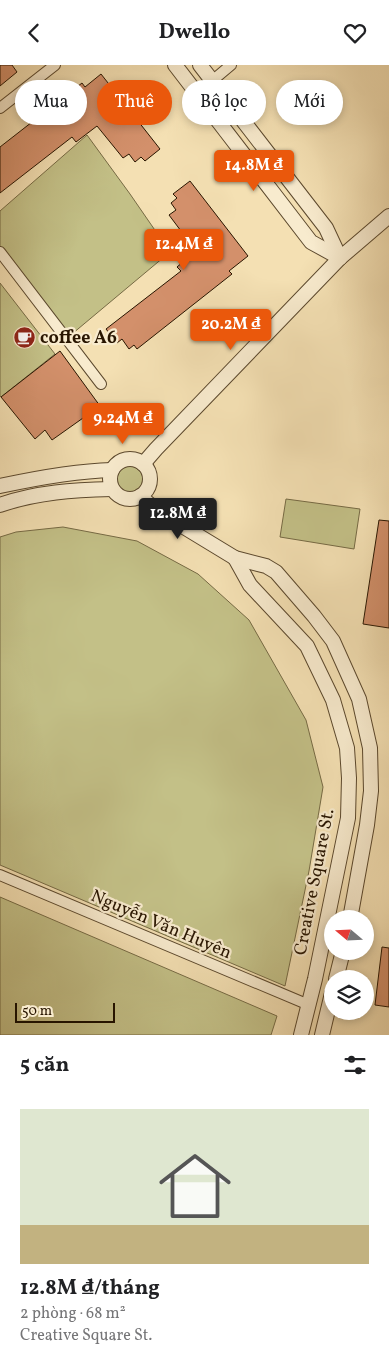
<!DOCTYPE html>
<html lang="vi">
<head>
<meta charset="utf-8">
<style>
	body { margin:0; font-family:Vollkorn,serif; background:#f6f6f6; color:#202124; height:100vh; display:flex; flex-direction:column; font-size:19px; white-space:nowrap }
	* { box-sizing:border-box; margin:0 }
	p { font-size:16px; color:#757577 }
	.icon { flex:none; width:28px; height:28px; fill:none; stroke:currentColor; stroke-width:2; stroke-linecap:round; stroke-linejoin:round }
	.map { position:relative; height:970px; overflow:hidden }
	.panel { display:flex; flex-direction:column; background:#fff; flex:1 }
	.panel>* { flex:none }
	.top-card { position:absolute; left:15px; top:15px; width:360px; height:45px; display:flex; gap:10px }
	.needle { width:32px; rotate:289deg }
	.controls { position:absolute; left:324px; top:845px; display:grid; gap:10px }
	.controls a { display:grid; place-items:center; width:50px; height:50px; border-radius:50%; background:#fff; box-shadow:0 2px 8px #0003; font-size:25px }
	.scale { position:absolute; left:15px; bottom:12px; width:100px; box-sizing:border-box; padding-left:5px; border:2px solid #281500; border-top:0; font-size:14px; line-height:18px; white-space:nowrap; color:#281500; -webkit-text-stroke:4px #f8ebce; paint-order:stroke }
	.price { position:absolute; translate:-50% -42px; padding:0 11px; border-radius:5px; background:#ea580c; color:#fff; font-size:16px; line-height:32px; filter:drop-shadow(0 1px 2px #0008) }
	.price::after { content:''; position:absolute; left:50%; top:30px; width:15px; height:11px; margin-left:-8px; background:inherit; clip-path:polygon(0 0,100% 0,50% 100%) }
	.price.on { background:#222; color:#fff }
	ul { padding:0; list-style:none }
	li { display:grid; align-content:center; gap:10px; height:265px; padding:0 20px }
	li span { display:grid; place-items:center; height:155px; border-radius:0px; color:#555 }
	li>.icon { margin-inline-start:auto }
	span .icon { width:90px; height:90px; fill:#fffc; stroke-width:1 }
	li b { font-size:21px }
	h2 { display:flex; justify-content:space-between; align-items:center; height:60px; padding:0 20px; font-size:21px }
	.tag { padding:0 18px; border-radius:22px; background:#fff; box-shadow:0 2px 8px #0003; font-size:18px; line-height:45px }
	.tag.on { background:#ea580c; color:#fff }
	header { display:flex; justify-content:space-between; align-items:center; height:65px; padding:0 20px; background:#fff; font-size:22px; font-weight:700 }
	.map>svg:first-child { display:block }
</style>
</head>
<body>
<header><svg class="icon" aria-label="back" viewBox="0 0 24 24"><path d="M15 5l-7 7 7 7"/></svg>Dwello<svg class="icon" aria-label="heart" viewBox="0 0 24 24"><path d="M12 20l-8-8c-3-5 5-10 8-4 3-6 11-1 8 4z"/></svg></header>
<div class="map">
<svg width="389" height="970" viewBox="0 0 389 970">
	<rect width="100%" height="100%" fill="#f4e0b3"/>
	<filter id="stains"><feTurbulence type="fractalNoise" baseFrequency=".004" numOctaves="4"/><feColorMatrix values="0 0 0 0 .2 0 0 0 0 .09 0 0 0 0 .02 0 0 0 .5 -.17"/></filter>
	<radialGradient id="worn" r=".72"><stop offset=".6" stop-color="#630" stop-opacity="0"/><stop offset="1" stop-color="#630" stop-opacity=".3"/></radialGradient>
	<!-- green -->
	<g fill="#c3c087" stroke="#766a44">
		<polygon points="87,70 130,129 170,187 66,274 0,189 0,146"/>
		<polygon points="0,218 55,289 1,332 0,331"/>
		<circle cx="130" cy="414" r="15"/>
		<polygon points="286,434 360,444 354,484 280,472"/>
		<polygon points="63,462 137,476 198,509 249,555 306,655 323,722 309,806 285,921 0,800 0,472 16,467"/>
		<polygon points="0,832 277,951 271,970 0,970"/>
	</g>
	<!-- building -->
	<g fill="#d3906b" stroke="#281500">
		<polygon points="0,0 12,0 17,7 0,21"/>
		<polygon points="101,9 160,84 145,96 141,92 135,97 129,89 123,93 97,61 76,77 72,72 0,128 0,82 82,18 85,22"/>
		<polygon points="190,116 248,191 229,206 232,209 137,284 134,280 129,284 122,274 117,278 106,264 181,206 177,202 196,186 169,150 176,145 171,138 177,133 173,129"/>
		<polygon points="60,286 100,341 52,375 45,365 35,374 1,332"/>
		<polygon points="379,455 389,456 389,563 363,559"/>
		<polygon points="382,882 389,883 389,942 375,940"/>
	</g>
	<g fill="none" stroke-linecap="round" stroke-linejoin="round">
		<defs>
			<g id="minor">
				<polyline points="212,16 231,0"/>
				<polyline points="0,43 55,0"/>
				<polyline points="0,187 101,319"/>
				<polyline points="0,810 309,940"/>
			</g>
			<g id="tertiary">
				<polyline points="175,0 311,177 340,193"/>
				<polyline points="200,0 326,163 340,193"/>
				<circle cx="130" cy="414" r="20"/>
				<polyline points="143,399 156,384 340,193 389,151"/>
				<path d="M0 421C37 413 74 406 112 405"/>
				<polyline points="140,431 156,445 235,493 266,501 276,507 314,551 333,576 359,634 370,683 371,726 367,760 350,854"/>
				<path d="M0 440C37 427 74 425 112 424"/>
				<polyline points="235,493 250,520 307,581 333,635 347,683 349,713 348,753 315,914 301,970"/>
				<polyline points="336,914 343,886"/>
				<polyline points="322,970 332,928"/>
			</g>
		</defs>
		<!-- minor casing -->
		<use href="#minor" stroke="#5b482d" stroke-width="12"/>
		<!-- tertiary casing -->
		<use href="#tertiary" stroke="#5b482d" stroke-width="16"/>
		<!-- minor -->
		<use href="#minor" stroke="#f8ebce" stroke-width="10"/>
		<!-- tertiary -->
		<use href="#tertiary" stroke="#f8ebce" stroke-width="14"/>
	</g>
	<!-- icons -->
	<defs>
		<symbol id="cafe-disc" viewBox="-11 -11 22 22"><circle r="9.5" fill="#8f2418" stroke="#f8ebce"/><path d="M-5.5-4.5H6V0H3Q3 3.5 0 3.5H-2.5Q-5.5 3.5-5.5 0ZM3-3.2v2h1.7v-2ZM-6 4.5H4V6H-6Z" fill="#fff"/></symbol>
	</defs>
	<g fill-rule="evenodd">
		<use href="#cafe-disc" x="12" y="260" width="25" height="25"/>
	</g>
	<g text-anchor="middle" dominant-baseline="central" stroke-width="4.5" stroke-linejoin="round" paint-order="stroke">
		<!-- poi labels -->
		<g font-size="18" font-weight="bold" fill="#281500" stroke="#f8ebce" text-anchor="start">
			<text x="40" y="273">coffee A6</text>
		</g>
		<!-- street labels -->
		<g font-size="18" fill="#281500" stroke="#f8ebce">
			<text transform="translate(315 817) rotate(-79)">Creative Square St.</text>
			<text transform="translate(161 860) rotate(23)">Nguyễn Văn Huyên</text>
		</g>
	</g>
	<rect width="100%" height="100%" filter="url(#stains)"/>
	<rect width="100%" height="100%" fill="url(#worn)"/>
</svg>
<div class="controls">
<a><svg class="needle" viewBox="-14 -14 28 28"><path d="M0-13l5 13h-10z" fill="#e53935"/><path d="M0 13l5-13h-10z" fill="#757577"/></svg></a>
<a><svg class="icon" aria-label="layers" viewBox="0 0 24 24"><path d="M12 4l9 5-9 5-9-5zM3 14l9 5 9-5"/></svg></a>
</div>
<div class="scale">50 m</div>
<b class="price" style="left:254px;top:127px">14.8M ₫</b>
<b class="price" style="left:184px;top:206px">12.4M ₫</b>
<b class="price" style="left:231px;top:286px">20.2M ₫</b>
<b class="price" style="left:123px;top:380px">9.24M ₫</b>
<b class="price on" style="left:178px;top:475px">12.8M ₫</b>
<div class="top-card">
<a class="tag">Mua</a>
<a class="tag on">Thuê</a>
<a class="tag">Bộ lọc</a>
<a class="tag">Mới</a>
</div>
</div>
<section class="panel">
<h2>5 căn<svg class="icon" aria-label="filters" viewBox="0 0 24 24"><path d="M4 7h16M4 17h16"/><circle cx="9" cy="7" r="2"/><circle cx="15" cy="17" r="2"/></svg></h2>
<ul>
<li><span style="background:linear-gradient(#dfe7d0 75%,#c2b280 0)"><svg class="icon" aria-label="home" viewBox="0 0 24 24"><path d="M3 11l9-7 9 7M6 9v11h12V9"/></svg></span><div><b>12.8M ₫/tháng</b><p>2 phòng · 68 m²</p><p>Creative Square St.</p></div></li>
</ul>
</section>
</body>
</html>
